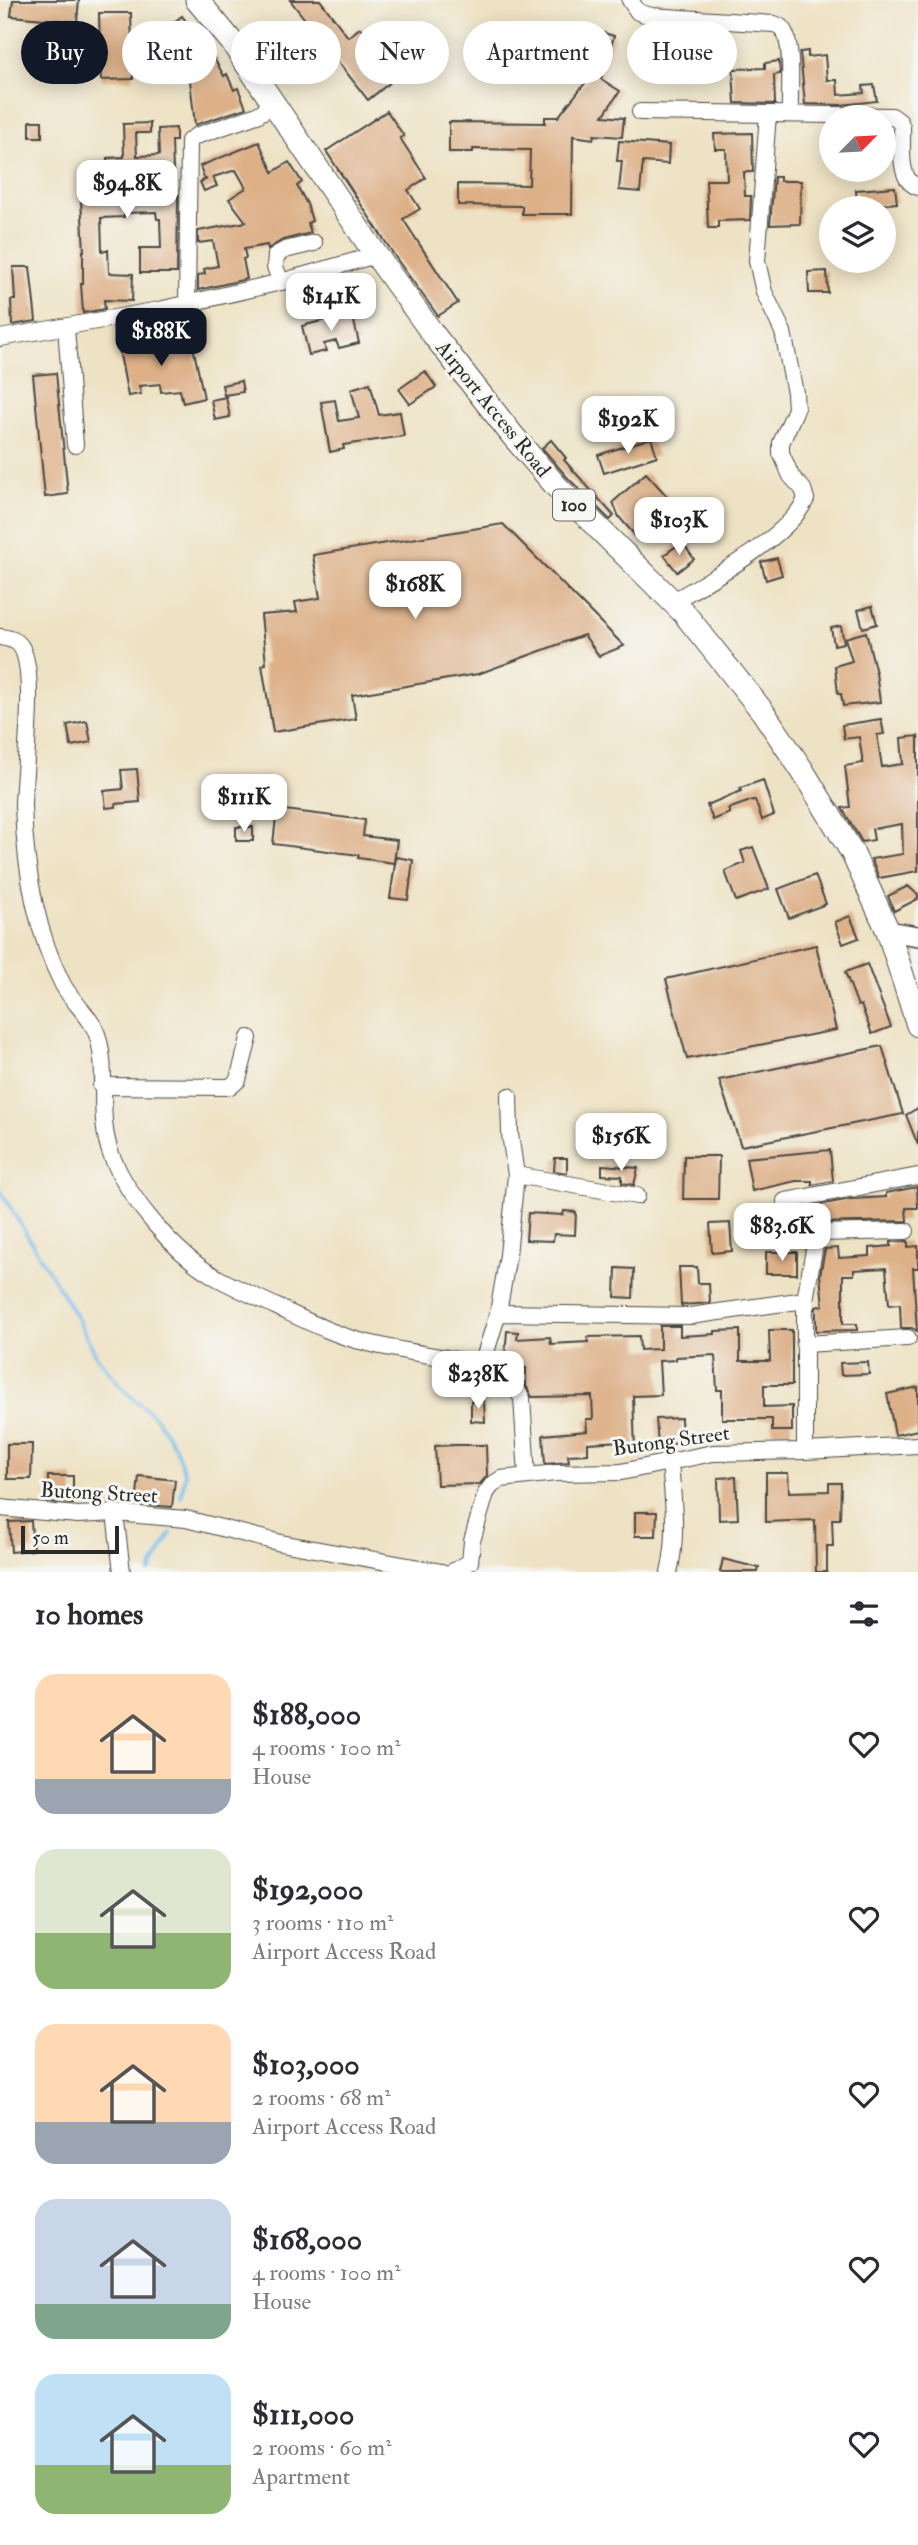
<!DOCTYPE html>
<html lang="en">
<head>
<meta charset="utf-8">
<style>
	body { margin:0; font-family:"IM FELL Double Pica",serif; background:#f7f7f7; color:#2b2b33; height:100vh; display:flex; flex-direction:column; font-size:26px; white-space:nowrap }
	* { box-sizing:border-box; margin:0 }
	p { font-size:23px; color:#7c7c81 }
	.icon { flex:none; width:38px; height:38px; fill:none; stroke:currentColor; stroke-width:2; stroke-linecap:round; stroke-linejoin:round }
	.map { position:relative; height:1572px; overflow:hidden }
	.drawer { display:flex; flex-direction:column; background:#fff; flex:1 }
	.drawer>* { flex:none }
	.banner { position:absolute; left:21px; top:21px; width:877px; height:63px; display:flex; gap:14px }
	.needle { width:46px; rotate:66deg }
	.buttons { position:absolute; left:819px; top:105px; display:grid; gap:14px }
	.buttons a { display:grid; place-items:center; width:77px; height:77px; border-radius:50%; background:#fff; box-shadow:0 4px 18px #0003; font-size:35px }
	.scale { position:absolute; left:21px; bottom:18px; width:98px; box-sizing:border-box; padding-left:7px; border:4px solid #2b2b2b; border-top:0; font-size:19px; line-height:24px; white-space:nowrap; color:#2b2b2b; -webkit-text-stroke:5px #f6f6f2; paint-order:stroke }
	.price { position:absolute; translate:-50% -60px; padding:0 16px; border-radius:14px; background:#fff; color:#222; font-size:23px; line-height:46px; filter:drop-shadow(0 2px 4px #0008) }
	.price::after { content:''; position:absolute; left:50%; top:42px; width:21px; height:16px; margin-left:-10px; background:inherit; clip-path:polygon(0 0,100% 0,50% 100%) }
	.price.active { background:#111827; color:#fff }
	ul { padding:0; list-style:none }
	li { display:flex; align-items:center; gap:21px; height:175px; padding:0 35px }
	li span { display:grid; place-items:center; flex:none; width:196px; height:140px; border-radius:21px; color:#555 }
	li>.icon { margin-inline-start:auto }
	span .icon { width:84px; height:84px; fill:#fffc; stroke-width:1 }
	li b { font-size:30px }
	h2 { display:flex; justify-content:space-between; align-items:center; height:84px; padding:0 35px; font-size:30px }
	.chip { padding:0 24px; border-radius:32px; background:#fff; box-shadow:0 4px 18px #0003; font-size:24px; line-height:63px }
	.chip.active { background:#111827; color:#fff }
	.map>svg:first-child { display:block }
</style>
</head>
<body>
<div class="map">
<svg width="918" height="1572" viewBox="0 0 918 1572">
	<rect width="100%" height="100%" fill="#f6f6f2"/>
	<filter id="ink" filterUnits="userSpaceOnUse"><feTurbulence type="fractalNoise" baseFrequency=".0143" numOctaves="2"/><feDisplacementMap in="SourceGraphic" scale="14" xChannelSelector="R" yChannelSelector="G"/><feConvolveMatrix kernelMatrix="1 2 1 2 8 2 1 2 1" color-interpolation-filters="sRGB"/></filter>
	<filter id="wash" filterUnits="userSpaceOnUse"><feTurbulence type="fractalNoise" baseFrequency=".00686" numOctaves="4" result="noise"/><feDisplacementMap in="SourceGraphic" scale="28" xChannelSelector="R" yChannelSelector="G"/><feGaussianBlur stdDeviation="1.57" result="paint"/><feColorMatrix in="noise" values="0 0 0 0 0 0 0 0 0 0 0 0 0 0 0 0 0 1.4 0 .05"/><feComposite in="paint" operator="in"/></filter>
	<g filter="url(#wash)">
		<rect width="100%" height="100%" fill="#eee2c4"/>
		<g fill="none" stroke-linecap="round" stroke-linejoin="round">
			<!-- stream -->
			<g stroke="#77bdee" stroke-width="3.5">
				<polyline points="0,1190 78,1320 97,1357 125,1391 156,1418 175,1447 185,1474 181,1497"/>
				<polyline points="150,1572 171,1533"/>
			</g>
		</g>
		<g id="blocks">
			<!-- building -->
			<g fill="#ddb088">
				<polygon points="13,0 79,0 77,22 11,16"/>
				<polygon points="290,0 320,0 348,37 360,28 398,76 368,100"/>
				<polygon points="99,13 131,13 133,79 101,80"/>
				<polygon points="182,16 192,29 183,36 173,23"/>
				<polygon points="577,25 614,36 601,79 620,91 603,116 624,118 622,137 594,135 593,139 573,136 572,214 522,214 522,206 458,205 458,184 529,185 530,150 473,149 473,152 449,152 449,122 545,123 545,117 558,117 589,78 564,70"/>
				<polygon points="184,37 206,44 224,76 227,74 234,90 238,88 246,108 195,125 190,80 174,55 191,46"/>
				<polygon points="808,51 808,57 825,55 827,80 837,80 838,95 864,93 863,86 874,85 877,101 841,105 805,104 800,52"/>
				<polygon points="779,61 780,74 774,75 775,104 735,103 733,69 765,68 765,63"/>
				<polygon points="387,111 404,136 400,138 426,178 408,190 420,209 403,219 458,303 438,316 398,261 326,151"/>
				<rect x="30" y="121" width="12" height="16"/>
				<polygon points="150,123 150,133 136,133 137,156 159,155 158,129 176,128 176,141 172,141 173,171 124,176 125,199 178,195 177,273 140,273 140,248 161,248 160,219 157,219 156,212 124,213 124,217 101,218 102,251 108,250 109,273 133,274 132,301 104,300 105,309 83,313 81,284 83,284 83,251 84,251 80,183 109,182 107,158 124,157 123,124"/>
				<polygon points="752,133 753,172 744,172 745,196 751,196 750,220 718,221 718,228 708,228 706,180 727,180 726,149 715,149 714,134"/>
				<polygon points="619,141 669,145 668,164 643,162 640,192 619,190 622,161 617,161"/>
				<polygon points="259,142 273,172 289,162 302,182 297,186 307,204 312,221 308,223 311,233 283,240 268,249 267,245 244,249 246,258 243,259 247,279 198,290 198,275 205,274 204,269 218,266 213,241 198,243 198,231 246,222 229,199 246,188 236,170 213,177 217,186 204,191 200,182 207,179 205,180 200,166"/>
				<polygon points="774,177 780,177 780,181 801,181 800,224 770,225"/>
				<polygon points="895,187 897,203 876,205 876,208 857,208 856,190"/>
				<polygon points="13,267 30,267 36,321 12,325 11,300 15,300"/>
				<polygon points="827,271 828,293 809,293 808,272"/>
				<polygon points="352,313 359,343 339,348 336,341 324,344 326,351 309,355 302,326"/>
				<polygon points="131,337 132,341 152,340 153,347 166,346 167,348 192,342 204,398 183,403 180,390 161,392 160,384 139,386 141,394 128,396 117,339"/>
				<polygon points="425,371 436,387 410,404 399,389"/>
				<polygon points="56,373 68,494 45,497 33,375"/>
				<polygon points="241,381 243,392 224,395 222,385"/>
				<polygon points="370,383 379,415 400,412 404,436 343,445 344,449 330,452 321,402 335,400 339,421 359,418 351,389"/>
				<polygon points="226,397 230,417 215,420 211,400"/>
				<polygon points="651,438 657,456 604,473 598,455"/>
				<polygon points="551,440 566,458 564,460 614,516 610,520 567,477 542,448"/>
				<polygon points="646,473 676,506 639,540 619,517 613,502"/>
				<polygon points="503,524 624,646 599,656 584,635 478,674 352,695 356,719 273,732 262,665 266,664 261,615 297,612 295,602 320,598 313,555"/>
				<polygon points="682,542 694,559 677,572 664,555"/>
				<polygon points="777,558 782,575 766,580 761,562"/>
				<polygon points="872,606 877,624 863,628 858,610"/>
				<polygon points="841,626 844,643 834,645 831,628"/>
				<polygon points="866,632 876,673 880,702 843,706 841,694 838,694 835,666 852,661 845,638"/>
				<polygon points="881,719 884,734 877,735 882,767 903,764 901,738 918,736 918,871 879,878 871,859 903,854 902,824 872,829 874,840 862,842 842,808 850,807 845,766 863,763 859,737 844,739 842,725"/>
				<polygon points="87,721 91,742 71,746 67,725"/>
				<polygon points="137,769 140,802 115,804 116,807 106,808 104,791 123,789 121,770"/>
				<polygon points="763,780 774,815 762,820 755,800 753,800 728,809 730,813 713,820 707,805 741,791 740,788"/>
				<polygon points="277,809 365,820 363,836 397,840 394,863 358,858 359,855 273,844"/>
				<rect x="236" y="827" width="17" height="14"/>
				<polygon points="753,847 769,889 736,901 725,871 745,863 741,851"/>
				<polygon points="396,857 413,860 408,900 390,898"/>
				<polygon points="815,875 826,904 789,918 778,889"/>
				<polygon points="908,886 918,895 918,899 894,911 888,896"/>
				<polygon points="850,916 859,938 843,944 835,922"/>
				<polygon points="816,945 836,1030 687,1059 666,979"/>
				<polygon points="867,964 891,1027 872,1034 861,1005 858,1006 845,972"/>
				<polygon points="882,1046 903,1114 741,1146 719,1080"/>
				<polygon points="918,1108 918,1145 906,1115"/>
				<polygon points="830,1150 833,1181 812,1185 812,1181 796,1181 752,1191 746,1158"/>
				<polygon points="684,1156 719,1156 718,1199 683,1199"/>
				<polygon points="555,1158 567,1158 567,1173 554,1171"/>
				<polygon points="602,1165 638,1168 634,1185 622,1183 622,1176 602,1175"/>
				<polygon points="917,1187 918,1208 906,1208 907,1221 814,1223 813,1206 851,1199 886,1197 886,1193"/>
				<polygon points="564,1211 576,1212 575,1235 554,1234 553,1241 526,1240 528,1213 563,1215"/>
				<polygon points="730,1223 732,1251 712,1253 710,1224"/>
				<polygon points="908,1241 908,1247 918,1246 918,1268 913,1268 917,1331 912,1328 901,1328 900,1304 889,1305 886,1268 854,1270 854,1275 843,1275 843,1324 857,1324 857,1330 816,1331 816,1307 823,1305 820,1275 825,1249 838,1248 839,1258 870,1256 870,1248 891,1246 891,1242"/>
				<rect x="766" y="1252" width="31" height="22"/>
				<polygon points="679,1267 697,1267 698,1283 709,1283 710,1303 681,1305"/>
				<polygon points="616,1268 634,1269 633,1298 615,1297"/>
				<polygon points="660,1326 680,1326 680,1336 715,1334 715,1331 740,1330 740,1361 770,1361 769,1330 792,1330 792,1385 764,1385 764,1407 792,1406 792,1431 772,1431 772,1419 722,1419 722,1390 717,1390 715,1355 676,1357 676,1360 659,1361 661,1395 633,1396 635,1450 622,1451 621,1441 588,1443 588,1454 568,1455 569,1462 545,1464 543,1435 587,1431 586,1419 593,1419 592,1396 532,1397 526,1386 526,1368 509,1368 495,1359 496,1354 505,1356 507,1331 518,1332 517,1339 550,1337 551,1344 588,1342 587,1337 639,1336 640,1350 660,1349"/>
				<polygon points="868,1362 869,1374 841,1375 840,1363"/>
				<polygon points="918,1387 918,1430 895,1435 887,1394"/>
				<polygon points="471,1401 484,1401 485,1422 471,1421"/>
				<polygon points="681,1418 682,1443 658,1445 656,1419"/>
				<polygon points="7,1444 32,1444 31,1479 7,1479"/>
				<polygon points="455,1445 486,1445 487,1476 480,1484 437,1485 435,1446"/>
				<polygon points="766,1473 788,1473 789,1492 829,1491 829,1483 841,1483 840,1519 832,1519 833,1546 827,1546 827,1572 816,1572 815,1520 766,1522"/>
				<polygon points="48,1476 73,1476 73,1504 48,1502"/>
				<polygon points="139,1476 175,1480 172,1507 136,1504"/>
				<polygon points="736,1477 738,1519 719,1520 718,1478"/>
				<polygon points="635,1512 657,1512 656,1536 635,1536"/>
				<polygon points="31,1521 33,1550 11,1552 9,1522"/>
				<polygon points="723,1559 759,1568 758,1572 720,1572"/>
			</g>
		</g>
	</g>
	<g filter="url(#ink)">
		<use href="#blocks" fill-opacity="0" stroke="#484642" stroke-width="2"/>
		<g fill="none" stroke-linecap="round" stroke-linejoin="round">
			<defs>
				<g id="minor">
					<path d="M630 0 638 12 651 16 774 24C778 26 780 25 783 30 794 44 789 95 790 114"/>
					<path d="M640 112 892 116 900 122 902 128C903 147 897 180 918 187"/>
					<polyline points="281,282 275,267 276,255 285,250 314,243"/>
					<polyline points="187,304 189,141 196,136 257,115 274,104"/>
					<polyline points="66,327 75,445"/>
					<polyline points="0,338 159,310 281,282 376,255"/>
					<path d="M672 602C708 581 789 537 806 499L803 489 791 476 781 453V443L796 409 795 393 783 332 764 292 757 261 768 114"/>
					<path d="M0 637C7 638 14 639 19 644 39 666 23 774 23 806 25 868 35 930 63 985 73 1003 92 1017 98 1037 109 1076 96 1117 112 1157 130 1200 173 1252 214 1276 233 1287 255 1296 275 1306 305 1320 336 1336 368 1343 396 1350 424 1354 451 1359 461 1361 473 1361 482 1365 499 1371 513 1383 522 1398L527 1476"/>
					<polyline points="101,1086 230,1087 238,1080 249,1038"/>
					<polyline points="516,1175 637,1196"/>
					<polyline points="785,1201 918,1176"/>
					<polyline points="805,1300 817,1233 906,1231"/>
					<polyline points="498,1313 508,1255 516,1175 510,1134 509,1096"/>
					<polyline points="804,1344 908,1338"/>
					<polyline points="482,1365 498,1313 690,1316 805,1300 805,1451"/>
					<polyline points="0,1508 78,1515 115,1513 186,1519 281,1543 442,1572"/>
					<polyline points="115,1513 122,1572"/>
					<polyline points="452,1572 470,1562 472,1541 486,1493 492,1485 501,1479 556,1473 621,1472 713,1453 805,1451 918,1445"/>
					<path d="M669 1572C678 1536 673 1500 670 1463"/>
				</g>
				<polyline id="tertiary" points="888,931 918,936"/>
				<polyline id="primary" points="197,0 232,42 376,255 433,334 513,436 557,487 684,613 763,712 802,770 852,852 888,931 918,1025"/>
			</defs>
			<!-- minor casing -->
			<use href="#minor" stroke="#484642" stroke-width="18"/>
			<!-- tertiary casing -->
			<use href="#tertiary" stroke="#484642" stroke-width="22"/>
			<!-- primary casing -->
			<use href="#primary" stroke="#484642" stroke-width="25"/>
			<!-- minor -->
			<use href="#minor" stroke="#fff" stroke-width="16"/>
			<!-- tertiary -->
			<use href="#tertiary" stroke="#fff" stroke-width="19"/>
			<!-- primary -->
			<use href="#primary" stroke="#fff" stroke-width="23"/>
		</g>
	</g>
	<g text-anchor="middle" dominant-baseline="central" stroke-width="6" stroke-linejoin="round" paint-order="stroke">
		<!-- shield labels -->
		<rect fill="#f6f6f2" stroke="#686867" stroke-width="2" x="553" y="489.5" width="42" height="31" rx="5"/>
		<g font-size="19" font-weight="bold" fill="#2b2b2b">
			<text x="574" y="505">100</text>
		</g>
		<!-- street labels -->
		<g font-size="21" fill="#2b2b2b" stroke="#f6f6f2">
			<text transform="translate(493 409) rotate(51)">Airport Access Road</text>
			<text transform="translate(671 1441) rotate(-8)">Butong Street</text>
			<text transform="translate(99 1493) rotate(3)">Butong Street</text>
		</g>
	</g>
</svg>
<div class="buttons">
<a><svg class="needle" viewBox="-14 -14 28 28"><path d="M0-13l5 13h-10z" fill="#e53935"/><path d="M0 13l5-13h-10z" fill="#7c7c81"/></svg></a>
<a><svg class="icon" aria-label="layers" viewBox="0 0 24 24"><path d="M12 4l9 5-9 5-9-5zM3 14l9 5 9-5"/></svg></a>
</div>
<div class="scale">50 m</div>
<b class="price" style="left:127px;top:220px">$94.8K</b>
<b class="price" style="left:331px;top:333px">$141K</b>
<b class="price active" style="left:161px;top:368px">$188K</b>
<b class="price" style="left:628px;top:456px">$192K</b>
<b class="price" style="left:679px;top:557px">$103K</b>
<b class="price" style="left:415px;top:621px">$168K</b>
<b class="price" style="left:244px;top:834px">$111K</b>
<b class="price" style="left:621px;top:1173px">$156K</b>
<b class="price" style="left:782px;top:1263px">$83.6K</b>
<b class="price" style="left:478px;top:1411px">$238K</b>
<div class="banner">
<a class="chip active">Buy</a>
<a class="chip">Rent</a>
<a class="chip">Filters</a>
<a class="chip">New</a>
<a class="chip">Apartment</a>
<a class="chip">House</a>
</div>
</div>
<section class="drawer">
<h2>10 homes<svg class="icon" aria-label="filters" viewBox="0 0 24 24"><path d="M4 7h16M4 17h16"/><circle cx="9" cy="7" r="2"/><circle cx="15" cy="17" r="2"/></svg></h2>
<ul>
<li><span style="background:linear-gradient(#ffd9b3 75%,#9aa5b1 0)"><svg class="icon" aria-label="home" viewBox="0 0 24 24"><path d="M3 11l9-7 9 7M6 9v11h12V9"/></svg></span><div><b>$188,000</b><p>4 rooms · 100 m²</p><p>House</p></div><svg class="icon" aria-label="heart" viewBox="0 0 24 24"><path d="M12 20l-8-8c-3-5 5-10 8-4 3-6 11-1 8 4z"/></svg></li>
<li><span style="background:linear-gradient(#dfe7d0 60%,#8fb573 0)"><svg class="icon" aria-label="home" viewBox="0 0 24 24"><path d="M3 11l9-7 9 7M6 9v11h12V9"/></svg></span><div><b>$192,000</b><p>3 rooms · 110 m²</p><p>Airport Access Road</p></div><svg class="icon" aria-label="heart" viewBox="0 0 24 24"><path d="M12 20l-8-8c-3-5 5-10 8-4 3-6 11-1 8 4z"/></svg></li>
<li><span style="background:linear-gradient(#ffd9b3 70%,#9aa5b1 0)"><svg class="icon" aria-label="home" viewBox="0 0 24 24"><path d="M3 11l9-7 9 7M6 9v11h12V9"/></svg></span><div><b>$103,000</b><p>2 rooms · 68 m²</p><p>Airport Access Road</p></div><svg class="icon" aria-label="heart" viewBox="0 0 24 24"><path d="M12 20l-8-8c-3-5 5-10 8-4 3-6 11-1 8 4z"/></svg></li>
<li><span style="background:linear-gradient(#c9d6e8 75%,#7fa58c 0)"><svg class="icon" aria-label="home" viewBox="0 0 24 24"><path d="M3 11l9-7 9 7M6 9v11h12V9"/></svg></span><div><b>$168,000</b><p>4 rooms · 100 m²</p><p>House</p></div><svg class="icon" aria-label="heart" viewBox="0 0 24 24"><path d="M12 20l-8-8c-3-5 5-10 8-4 3-6 11-1 8 4z"/></svg></li>
<li><span style="background:linear-gradient(#bfe0f5 65%,#8fb573 0)"><svg class="icon" aria-label="home" viewBox="0 0 24 24"><path d="M3 11l9-7 9 7M6 9v11h12V9"/></svg></span><div><b>$111,000</b><p>2 rooms · 60 m²</p><p>Apartment</p></div><svg class="icon" aria-label="heart" viewBox="0 0 24 24"><path d="M12 20l-8-8c-3-5 5-10 8-4 3-6 11-1 8 4z"/></svg></li>
</ul>
</section>
</body>
</html>
